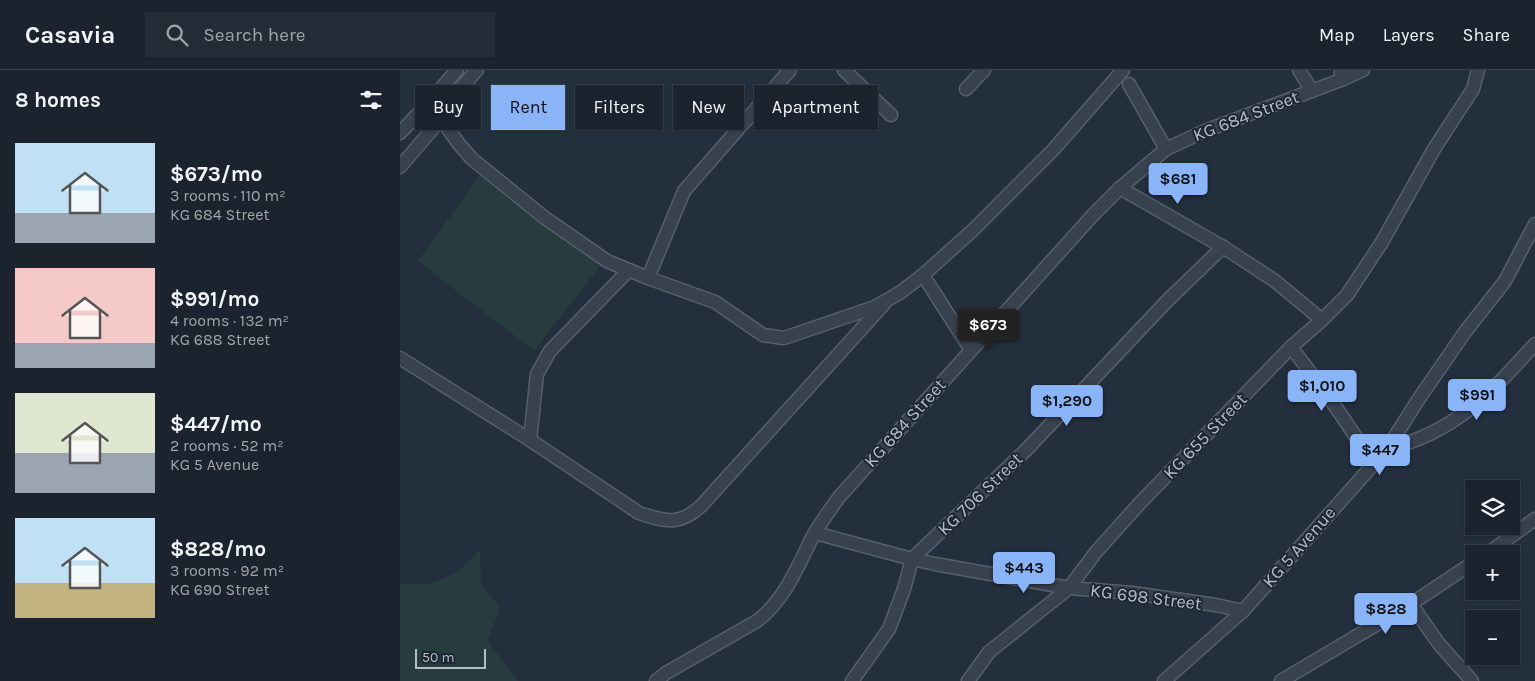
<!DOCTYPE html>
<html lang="en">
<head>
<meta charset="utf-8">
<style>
	body { margin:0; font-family:Karla,sans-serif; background:#242b36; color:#f1f3f6; height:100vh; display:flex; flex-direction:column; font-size:19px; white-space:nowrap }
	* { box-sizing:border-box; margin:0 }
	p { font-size:16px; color:#a0a4aa }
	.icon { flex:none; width:28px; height:28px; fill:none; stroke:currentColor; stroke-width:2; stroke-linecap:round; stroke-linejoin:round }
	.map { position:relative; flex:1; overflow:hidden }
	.panel { display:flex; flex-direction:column; background:#1b232e; width:400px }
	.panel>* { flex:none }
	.hud { position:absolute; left:15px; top:15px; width:475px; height:45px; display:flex; gap:10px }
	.tools { position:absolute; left:1065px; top:410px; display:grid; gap:10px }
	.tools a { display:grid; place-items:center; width:55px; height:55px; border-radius:0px; background:#1b232e; box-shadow:0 1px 4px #0004,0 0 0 1px #39404a; font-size:25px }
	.scale { position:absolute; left:15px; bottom:12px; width:71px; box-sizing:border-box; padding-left:5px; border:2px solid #b4bcc9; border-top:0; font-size:14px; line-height:18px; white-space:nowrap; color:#b4bcc9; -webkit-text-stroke:4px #1d2633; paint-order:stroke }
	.price { position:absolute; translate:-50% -42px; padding:0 11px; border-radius:5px; background:#8ab4f8; color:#111; font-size:16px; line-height:32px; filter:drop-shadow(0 1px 2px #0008) }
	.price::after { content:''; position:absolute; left:50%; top:30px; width:15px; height:11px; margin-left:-8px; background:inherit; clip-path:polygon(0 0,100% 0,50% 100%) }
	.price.selected { background:#222; color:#fff }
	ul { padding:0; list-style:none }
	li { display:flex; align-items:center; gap:15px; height:125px; padding:0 15px }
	li span { display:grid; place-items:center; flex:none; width:140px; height:100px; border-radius:0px; color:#555 }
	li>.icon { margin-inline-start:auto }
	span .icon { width:60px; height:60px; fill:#fffc; stroke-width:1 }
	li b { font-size:21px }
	h2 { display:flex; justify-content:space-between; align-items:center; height:60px; padding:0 15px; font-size:21px }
	.pill { padding:0 18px; border-radius:0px; background:#1b232e; box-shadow:0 1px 4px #0004,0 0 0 1px #39404a; font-size:18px; line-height:45px }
	.pill.selected { background:#8ab4f8; color:#111 }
	header { display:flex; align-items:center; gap:30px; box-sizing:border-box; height:70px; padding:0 25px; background:#1b232e; border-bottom:1px solid #39404a }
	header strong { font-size:24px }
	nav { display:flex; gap:28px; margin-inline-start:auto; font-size:18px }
	.search { width:350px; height:45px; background:#242b36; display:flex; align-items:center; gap:12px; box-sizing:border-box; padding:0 18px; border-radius:0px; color:#a0a4aa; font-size:19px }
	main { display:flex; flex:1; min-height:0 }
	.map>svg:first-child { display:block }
</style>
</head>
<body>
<header>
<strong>Casavia</strong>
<div class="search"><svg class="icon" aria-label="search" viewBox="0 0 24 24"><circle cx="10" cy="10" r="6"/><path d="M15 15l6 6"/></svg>Search here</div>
<nav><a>Map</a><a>Layers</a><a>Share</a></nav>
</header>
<main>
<section class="panel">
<h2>8 homes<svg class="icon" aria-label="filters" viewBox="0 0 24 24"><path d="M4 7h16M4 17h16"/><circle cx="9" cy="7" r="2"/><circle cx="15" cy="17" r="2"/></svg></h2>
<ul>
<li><span style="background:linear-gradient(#bfe0f5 70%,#9aa5b1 0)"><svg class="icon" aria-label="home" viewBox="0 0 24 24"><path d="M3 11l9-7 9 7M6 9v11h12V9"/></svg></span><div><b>$673/mo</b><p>3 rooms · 110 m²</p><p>KG 684 Street</p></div></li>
<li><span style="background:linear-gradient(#f6c9c9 75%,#9aa5b1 0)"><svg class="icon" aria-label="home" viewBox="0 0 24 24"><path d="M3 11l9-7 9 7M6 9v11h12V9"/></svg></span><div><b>$991/mo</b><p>4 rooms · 132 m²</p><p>KG 688 Street</p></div></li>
<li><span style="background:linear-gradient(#dfe7d0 60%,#9aa5b1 0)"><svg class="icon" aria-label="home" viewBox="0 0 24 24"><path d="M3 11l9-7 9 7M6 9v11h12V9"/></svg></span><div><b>$447/mo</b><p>2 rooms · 52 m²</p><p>KG 5 Avenue</p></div></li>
<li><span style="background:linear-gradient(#bfe0f5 65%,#c2b280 0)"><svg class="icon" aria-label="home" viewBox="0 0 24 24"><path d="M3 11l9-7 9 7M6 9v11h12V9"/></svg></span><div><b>$828/mo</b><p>3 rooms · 92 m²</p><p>KG 690 Street</p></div></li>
</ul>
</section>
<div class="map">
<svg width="1135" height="611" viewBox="0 0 1135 611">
	<rect width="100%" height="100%" fill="#242f3e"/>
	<!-- green -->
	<g fill="#263c3f">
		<polygon points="80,105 200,196 134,281 18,191"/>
		<polygon points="80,481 81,515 98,534 99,543 87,570 118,611 0,611 0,514 29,514 55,504"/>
	</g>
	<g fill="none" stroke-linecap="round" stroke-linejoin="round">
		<defs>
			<g id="minor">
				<polyline points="444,0 491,45"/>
				<polyline points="899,0 912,21"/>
				<polyline points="941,10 963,0"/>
				<polyline points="729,14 766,79"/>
				<polyline points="566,19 584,0"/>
				<polyline points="31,30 41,49 59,74 72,89 145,148 207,191 248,208 315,232 363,265 384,268 475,237 501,222 523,205 572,161 653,80 723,0"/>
				<polyline points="0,63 31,30 57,0"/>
				<polyline points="0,97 41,49 59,20 77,0"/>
				<polyline points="720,118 823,177"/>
				<polyline points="523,205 571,280"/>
				<polyline points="248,208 284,121 390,0"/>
				<path d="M891 277C920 315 949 353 972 394"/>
				<path d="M0 288 130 370 239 443C266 452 280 456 302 435L484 234"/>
				<polyline points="130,370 137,304 150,281 229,200"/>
				<path d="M987 379C1054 363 1090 324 1135 274"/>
				<polyline points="415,463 512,489 535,494 669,518 732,523 816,535 843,541"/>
				<polyline points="1087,484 1135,449"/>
				<polyline points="1011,534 1039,574 1072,611"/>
				<path d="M256 611 266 603 357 551C386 529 398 495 414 464 422 451 431 438 440 426L693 145 720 118 766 79 807 60 941 10V0"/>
				<polyline points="452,611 489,559 504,519 512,489 627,379 768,230 823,177 875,211 922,250"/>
				<polyline points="568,611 589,582 669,518 696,482 740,433 891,277 922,250 947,225 982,172 1034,79 1073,19 1078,0"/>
				<polyline points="764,611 843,541 987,379 1020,327 1065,262 1105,211 1135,154"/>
				<polyline points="881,611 1011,534 1074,492"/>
			</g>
		</defs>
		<!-- minor casing -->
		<use href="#minor" stroke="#565f6c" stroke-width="15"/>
		<!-- minor -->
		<use href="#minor" stroke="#38414e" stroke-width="12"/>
	</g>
	<g text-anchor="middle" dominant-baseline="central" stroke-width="4" stroke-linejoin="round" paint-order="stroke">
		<!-- street labels -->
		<g font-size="18" fill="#b4bcc9" stroke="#1d2633">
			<text transform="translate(846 46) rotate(-21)">KG 684 Street</text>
			<text transform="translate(505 353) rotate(-48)">KG 684 Street</text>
			<text transform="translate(805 366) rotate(-46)">KG 655 Street</text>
			<text transform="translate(580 424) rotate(-44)">KG 706 Street</text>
			<text transform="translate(899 477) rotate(-49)">KG 5 Avenue</text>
			<text transform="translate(746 527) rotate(7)">KG 698 Street</text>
		</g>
	</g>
</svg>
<div class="tools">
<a><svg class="icon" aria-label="layers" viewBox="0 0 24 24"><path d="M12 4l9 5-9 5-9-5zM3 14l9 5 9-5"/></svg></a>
<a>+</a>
<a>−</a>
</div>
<div class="scale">50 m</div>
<b class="price" style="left:778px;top:135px">$681</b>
<b class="price selected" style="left:588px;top:281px">$673</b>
<b class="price" style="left:922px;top:342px">$1,010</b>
<b class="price" style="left:1077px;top:351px">$991</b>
<b class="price" style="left:667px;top:357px">$1,290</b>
<b class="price" style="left:980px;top:406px">$447</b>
<b class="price" style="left:624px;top:524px">$443</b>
<b class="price" style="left:986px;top:565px">$828</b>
<div class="hud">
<a class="pill">Buy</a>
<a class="pill selected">Rent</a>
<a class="pill">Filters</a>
<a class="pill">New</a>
<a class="pill">Apartment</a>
</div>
</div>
</main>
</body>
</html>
